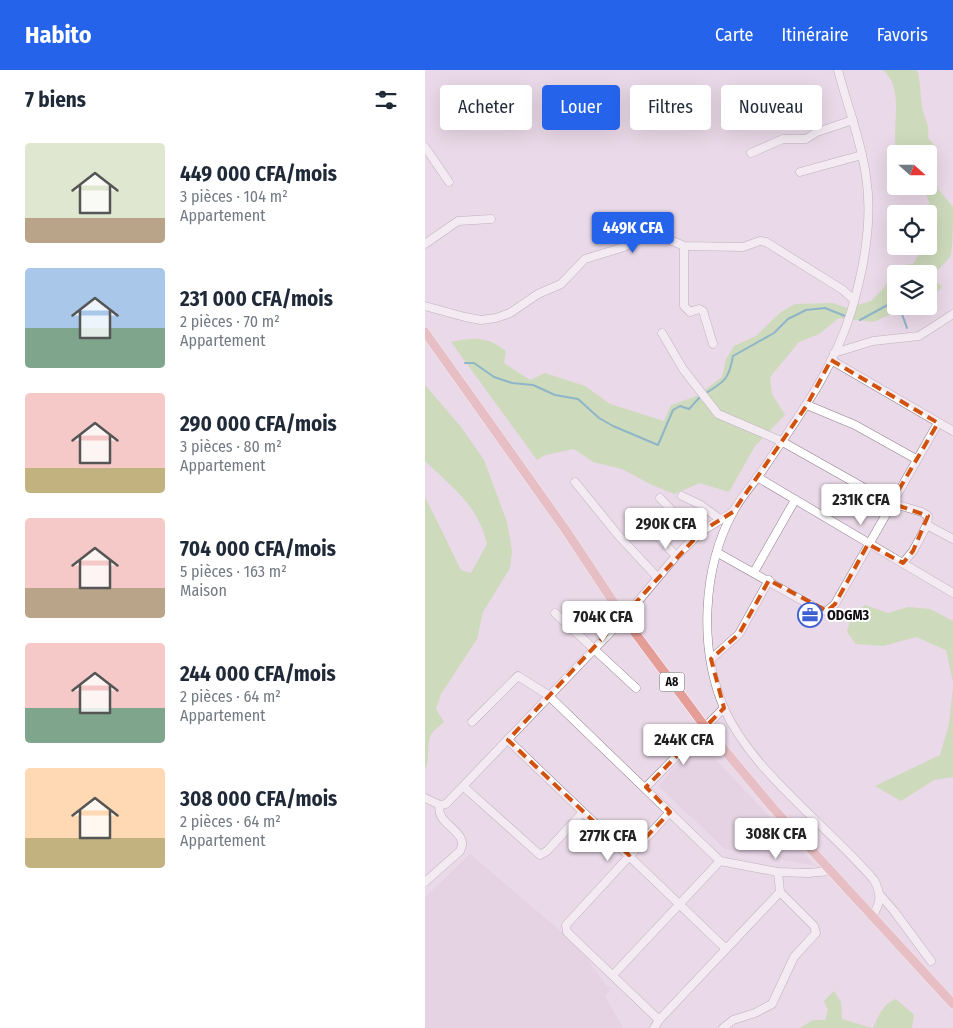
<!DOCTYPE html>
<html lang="fr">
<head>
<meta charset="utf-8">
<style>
	body { margin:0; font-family:"Fira Sans Condensed",sans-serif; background:#f2f2f3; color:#1f2937; height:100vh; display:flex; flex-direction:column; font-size:19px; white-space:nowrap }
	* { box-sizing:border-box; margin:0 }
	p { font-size:16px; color:#747a83 }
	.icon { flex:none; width:28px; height:28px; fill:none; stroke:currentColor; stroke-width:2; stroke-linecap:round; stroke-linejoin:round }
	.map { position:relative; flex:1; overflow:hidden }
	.panel { display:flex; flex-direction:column; background:#fff; width:425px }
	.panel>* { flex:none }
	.hud { position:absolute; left:15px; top:15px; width:438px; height:45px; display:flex; gap:10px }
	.needle { width:32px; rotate:111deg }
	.fabs { position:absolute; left:462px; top:75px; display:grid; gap:10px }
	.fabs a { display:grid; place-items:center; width:50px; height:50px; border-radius:5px; background:#fff; box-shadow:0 5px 20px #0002; font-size:25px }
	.price { position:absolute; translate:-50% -42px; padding:0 11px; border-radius:5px; background:#fff; color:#222; font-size:16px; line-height:32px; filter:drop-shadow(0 1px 2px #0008) }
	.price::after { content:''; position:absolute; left:50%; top:30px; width:15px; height:11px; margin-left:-8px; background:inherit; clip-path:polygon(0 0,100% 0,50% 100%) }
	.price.on { background:#2563eb; color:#fff }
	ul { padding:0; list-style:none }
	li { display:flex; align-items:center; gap:15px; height:125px; padding:0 25px }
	li span { display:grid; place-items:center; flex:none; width:140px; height:100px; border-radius:5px; color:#555 }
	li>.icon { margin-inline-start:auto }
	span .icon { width:60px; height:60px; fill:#fffc; stroke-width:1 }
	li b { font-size:21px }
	h2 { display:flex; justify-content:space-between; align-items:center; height:60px; padding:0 25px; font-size:21px }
	.chip { padding:0 18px; border-radius:5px; background:#fff; box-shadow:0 5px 20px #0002; font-size:18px; line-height:45px }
	.chip.on { background:#2563eb; color:#fff }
	header { display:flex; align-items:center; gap:30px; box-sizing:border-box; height:70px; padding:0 25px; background:#2563eb; color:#fff }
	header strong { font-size:24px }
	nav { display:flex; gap:28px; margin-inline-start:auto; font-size:18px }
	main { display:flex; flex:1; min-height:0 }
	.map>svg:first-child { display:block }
</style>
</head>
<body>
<header>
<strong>Habito</strong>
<nav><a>Carte</a><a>Itinéraire</a><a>Favoris</a></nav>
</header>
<main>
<section class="panel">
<h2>7 biens<svg class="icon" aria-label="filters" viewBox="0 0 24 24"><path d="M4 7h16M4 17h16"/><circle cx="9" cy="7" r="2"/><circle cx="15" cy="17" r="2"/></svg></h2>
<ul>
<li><span style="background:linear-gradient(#dfe7d0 75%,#b9a48a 0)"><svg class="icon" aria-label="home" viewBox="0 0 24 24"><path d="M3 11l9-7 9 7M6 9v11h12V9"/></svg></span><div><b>449 000 CFA/mois</b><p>3 pièces · 104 m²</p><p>Appartement</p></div></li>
<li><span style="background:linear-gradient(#a9c7e8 60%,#7fa58c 0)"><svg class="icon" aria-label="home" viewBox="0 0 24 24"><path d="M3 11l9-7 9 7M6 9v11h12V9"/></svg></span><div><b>231 000 CFA/mois</b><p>2 pièces · 70 m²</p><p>Appartement</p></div></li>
<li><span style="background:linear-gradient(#f6c9c9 75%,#c2b280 0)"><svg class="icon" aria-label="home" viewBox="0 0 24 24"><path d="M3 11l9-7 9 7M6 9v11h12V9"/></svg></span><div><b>290 000 CFA/mois</b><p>3 pièces · 80 m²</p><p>Appartement</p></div></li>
<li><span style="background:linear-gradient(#f6c9c9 70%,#b9a48a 0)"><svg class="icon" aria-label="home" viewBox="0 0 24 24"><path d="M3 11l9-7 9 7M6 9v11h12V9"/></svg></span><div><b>704 000 CFA/mois</b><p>5 pièces · 163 m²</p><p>Maison</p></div></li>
<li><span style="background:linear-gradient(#f6c9c9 65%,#7fa58c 0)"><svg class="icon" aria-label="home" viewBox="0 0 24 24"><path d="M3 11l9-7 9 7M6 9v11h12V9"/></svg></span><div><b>244 000 CFA/mois</b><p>2 pièces · 64 m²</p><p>Appartement</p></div></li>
<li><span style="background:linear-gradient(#ffd9b3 70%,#c2b280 0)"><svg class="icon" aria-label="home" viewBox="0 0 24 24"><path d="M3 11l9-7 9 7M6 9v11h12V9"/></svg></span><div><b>308 000 CFA/mois</b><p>2 pièces · 64 m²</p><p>Appartement</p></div></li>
</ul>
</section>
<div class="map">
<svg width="528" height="958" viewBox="0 0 528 958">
	<rect width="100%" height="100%" fill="#ead9e8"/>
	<!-- built -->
	<g fill="#e1cade">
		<polygon points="273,671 342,744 391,796 300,779 233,716"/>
		<polygon points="45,784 153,876 181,915 187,918 180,926 198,958 0,958 0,827"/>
	</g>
	<!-- green -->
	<g fill="#acdc85">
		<path d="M458 0H492C496 14 495 23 497 37 499 50 505 52 503 68L512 78 508 103 514 120 528 137C528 150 528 172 526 185 520 195 511 198 508 210L517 216 512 223 504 226V204H471V236H483L449 252 414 248 394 264 374 272 345 307 347 324 360 345 330 376 304 422 275 413 249 424 225 414 197 399 168 392 149 379 120 385 112 390 26 272C48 267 63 266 81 281L79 293 105 310 120 303 160 316 185 334 239 351 246 335 272 326 297 307 301 289 309 276 331 266 356 242 370 234 408 233 422 238 446 231 459 218 468 196 488 194 499 176H504C504 155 512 133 494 116H504V84H472C465 57 481 20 458 0Z"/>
		<path d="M0 315 36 357 59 390 82 452 87 481 85 498 58 542 52 569 16 624 11 639 19 652C15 656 10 659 7 663 0 674 6 689 0 699V427L36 500 46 503 62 474C53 435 27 417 0 391Z"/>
		<polygon points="440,535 463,543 483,537 505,539 528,551 528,612 521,580 491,567 458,576 431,574 422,562 426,547"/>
		<polygon points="528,617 528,707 509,710 476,731 450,716 515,685 524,654"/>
		<polygon points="409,921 416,932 417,949 447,958 375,958 388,950 400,950 403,940 399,931"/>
		<path d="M471 929 489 945 487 958H448C454 945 458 934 471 929Z"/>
	</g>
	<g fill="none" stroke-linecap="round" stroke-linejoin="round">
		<!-- stream -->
		<g stroke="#2389a5" stroke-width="2">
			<polyline points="474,236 482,258"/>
			<polyline points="435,250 470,231 471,233"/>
			<polyline points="40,293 49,293 69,307 87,313 108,315 130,325 153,329 174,348 188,356 233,375 248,340 255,336 264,339 275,327"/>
			<path d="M281 323C301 311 304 308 308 286L349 263 363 249 381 240 400 238 420 246"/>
		</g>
		<defs>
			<g id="minor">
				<path d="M413 0C422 35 436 70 441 106 448 150 439 199 426 242 408 301 371 350 337 401 327 415 316 427 308 442 277 499 274 579 299 638 327 702 403 756 449 810 457 825 456 832 447 847"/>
				<polyline points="0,77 24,112"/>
				<polyline points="326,83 358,69 381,69 392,62 428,50"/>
				<polyline points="375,102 437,85"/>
				<polyline points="0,174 33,151 66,149"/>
				<polyline points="259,176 259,236 265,242 274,239 278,241 288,274"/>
				<polyline points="0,236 40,247 56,250 71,248 85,243 113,224 136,214 160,189 199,177 229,163 259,176 318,177 335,171 341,172 418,220 429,230"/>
				<polyline points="237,263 258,299 293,344 356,371 466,433 497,442 503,446 502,455 528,469"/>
				<polyline points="409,283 448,271 494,266 528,244"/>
				<polyline points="406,290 528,361"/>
				<polyline points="382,335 430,355 491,389"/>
				<polyline points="332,407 528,523"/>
				<polyline points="150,412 193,465 232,507"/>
				<polyline points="257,426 274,434 295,449"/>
				<polyline points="235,428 271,466"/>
				<polyline points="213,445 251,486"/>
				<polyline points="293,483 394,540 402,541 410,534 513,353"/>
				<polyline points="478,493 488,481 502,455"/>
				<polyline points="329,502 370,430"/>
				<polyline points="130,543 211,618"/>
				<polyline points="286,589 314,564 344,510"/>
				<polyline points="47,652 93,606 123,625 295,791 353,802 383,803 406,801"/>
				<polyline points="83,670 301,879"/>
				<polyline points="39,717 115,785 122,781 158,742"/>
				<polyline points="221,717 299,638"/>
				<polyline points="0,728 15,735 21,734 199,548 251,486 277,461 308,442"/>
				<path d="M0 812 35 781C46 761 9 755 15 735"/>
				<polyline points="456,826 469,841 506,891"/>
				<polyline points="188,905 295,791"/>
				<polyline points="234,950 142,862 141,855 245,742"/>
				<polyline points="229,958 234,950 355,822 353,802"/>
				<polyline points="298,958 308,950 330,943 347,934 369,887 391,863 389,856 355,822"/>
			</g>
			<polyline id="major" points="0,262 140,459 199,548 281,658 348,738 528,934"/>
		</defs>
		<!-- minor casing -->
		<use href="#minor" stroke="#8f7f8d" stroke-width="9"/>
		<!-- major casing -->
		<use href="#major" stroke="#fff" stroke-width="10"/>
		<!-- minor -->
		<use href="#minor" stroke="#fff" stroke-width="8"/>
		<!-- major -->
		<use href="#major" stroke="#e59d97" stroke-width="9"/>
	</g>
	<!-- marked area -->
	<path d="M0 0H528V958H0ZM406 290 513 353 466 433 503 446 488 481 478 493 443 474 410 534 402 541 344 510 314 564 286 589 299 638 221 717 245 742 204 785 83 670 277 461 308 442 382 335Z" fill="#ead9e8" fill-opacity=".55" fill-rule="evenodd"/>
	<path fill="none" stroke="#d2510c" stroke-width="4" stroke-dasharray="10 6" stroke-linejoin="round" d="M406 290 513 353 466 433 503 446 488 481 478 493 443 474 410 534 402 541 344 510 314 564 286 589 299 638 221 717 245 742 204 785 83 670 277 461 308 442 382 335Z"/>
	<!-- icons -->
	<defs>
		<symbol id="office-ring" viewBox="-11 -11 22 22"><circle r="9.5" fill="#fff" stroke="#3d61d3" stroke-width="1.5"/><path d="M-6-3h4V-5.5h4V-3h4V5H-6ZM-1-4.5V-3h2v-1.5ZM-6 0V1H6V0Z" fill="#3d61d3"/></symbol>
	</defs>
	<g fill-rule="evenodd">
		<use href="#office-ring" x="371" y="531" width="28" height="28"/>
	</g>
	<g text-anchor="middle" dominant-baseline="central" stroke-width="4" stroke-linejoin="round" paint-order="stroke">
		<!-- shield labels -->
		<rect fill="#fff" stroke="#585558" stroke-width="1" x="234.5" y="602.5" width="25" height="19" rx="4"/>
		<g font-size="12" font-weight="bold" fill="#110c11">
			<text x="247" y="612">A8</text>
		</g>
		<!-- poi labels -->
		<g font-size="14" font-weight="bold" fill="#110c11" stroke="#fff" text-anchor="start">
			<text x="402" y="545">ODGM3</text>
		</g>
	</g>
</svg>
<div class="fabs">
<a><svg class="needle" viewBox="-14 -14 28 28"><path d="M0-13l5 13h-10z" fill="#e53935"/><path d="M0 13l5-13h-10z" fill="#747a83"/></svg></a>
<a><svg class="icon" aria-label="locate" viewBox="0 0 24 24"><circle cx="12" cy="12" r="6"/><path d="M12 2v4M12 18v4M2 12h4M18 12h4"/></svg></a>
<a><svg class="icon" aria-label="layers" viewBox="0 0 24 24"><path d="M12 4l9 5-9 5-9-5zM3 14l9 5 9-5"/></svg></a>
</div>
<b class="price on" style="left:208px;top:184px">449K CFA</b>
<b class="price" style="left:436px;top:456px">231K CFA</b>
<b class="price" style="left:241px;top:480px">290K CFA</b>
<b class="price" style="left:178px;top:573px">704K CFA</b>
<b class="price" style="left:259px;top:696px">244K CFA</b>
<b class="price" style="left:351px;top:790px">308K CFA</b>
<b class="price" style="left:183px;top:792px">277K CFA</b>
<div class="hud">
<a class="chip">Acheter</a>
<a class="chip on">Louer</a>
<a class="chip">Filtres</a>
<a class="chip">Nouveau</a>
</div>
</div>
</main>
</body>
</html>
